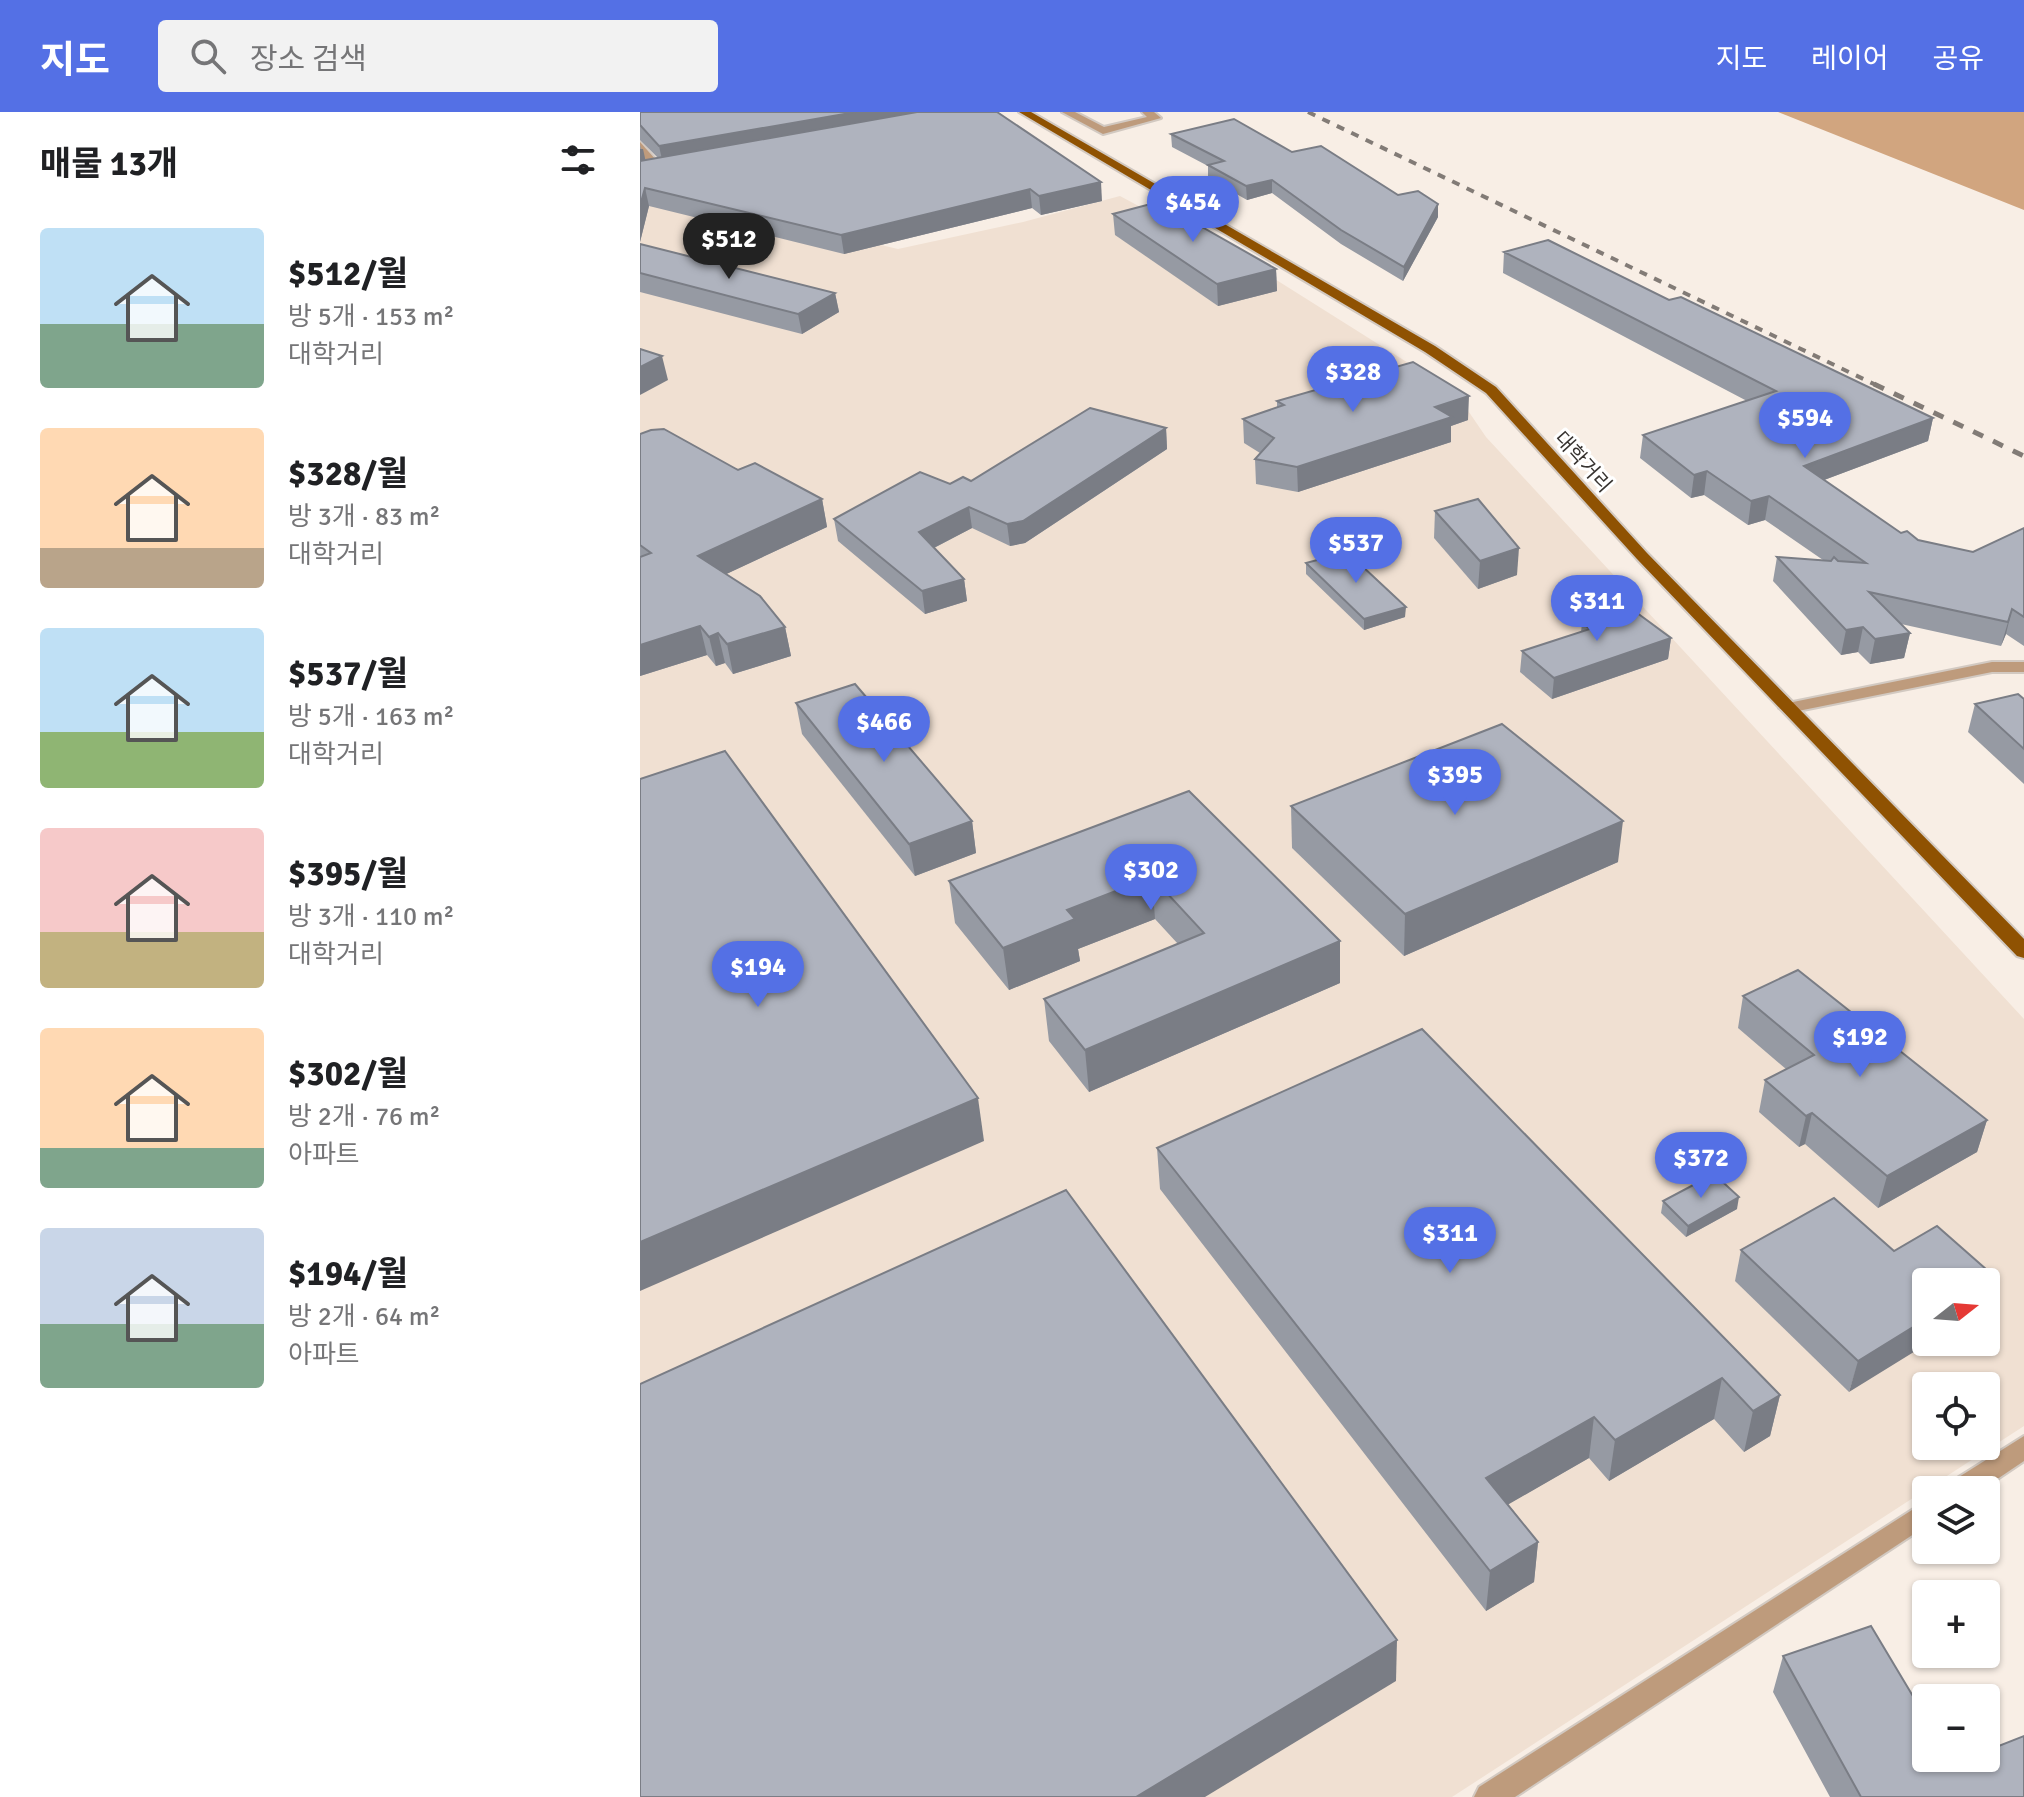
<!DOCTYPE html>
<html lang="ko">
<head>
<meta charset="utf-8">
<style>
	body { margin:0; font-family:Signika,"Noto Sans KR",sans-serif; background:#f2f2f2; color:#202124; height:100vh; display:flex; flex-direction:column; font-size:30px; white-space:nowrap }
	* { box-sizing:border-box; margin:0 }
	p { font-size:26px; color:#757577 }
	.icon { flex:none; width:44px; height:44px; fill:none; stroke:currentColor; stroke-width:2; stroke-linecap:round; stroke-linejoin:round }
	.map { position:relative; flex:1; overflow:hidden }
	.panel { display:flex; flex-direction:column; background:#fff; width:640px }
	.panel>* { flex:none }
	.needle { width:52px; rotate:73deg }
	.tools { position:absolute; left:1272px; top:1156px; display:grid; gap:16px }
	.tools a { display:grid; place-items:center; width:88px; height:88px; border-radius:8px; background:#fff; box-shadow:0 2px 6px #0004; font-size:40px }
	.price { position:absolute; translate:-50% -68px; padding:0 18px; border-radius:28px; background:#5470e5; color:#fff; font-size:26px; line-height:52px; filter:drop-shadow(0 2px 4px #0008) }
	.price::after { content:''; position:absolute; left:50%; top:48px; width:24px; height:18px; margin-left:-12px; background:inherit; clip-path:polygon(0 0,100% 0,50% 100%) }
	.price.selected { background:#222; color:#fff }
	ul { padding:0; list-style:none }
	li { display:flex; align-items:center; gap:24px; height:200px; padding:0 40px }
	li span { display:grid; place-items:center; flex:none; width:224px; height:160px; border-radius:8px; color:#555 }
	li>.icon { margin-inline-start:auto }
	span .icon { width:96px; height:96px; fill:#fffc; stroke-width:1 }
	li b { font-size:34px }
	h2 { display:flex; justify-content:space-between; align-items:center; height:96px; padding:0 40px; font-size:34px }
	header { display:flex; align-items:center; gap:48px; box-sizing:border-box; height:112px; padding:0 40px; background:#5470e5; color:#fff }
	header strong { font-size:38px }
	nav { display:flex; gap:44px; margin-inline-start:auto; font-size:28px }
	.search { width:560px; height:72px; background:#f2f2f2; display:flex; align-items:center; gap:20px; box-sizing:border-box; padding:0 28px; border-radius:8px; color:#757577; font-size:30px }
	main { display:flex; flex:1; min-height:0 }
	.map>svg:first-child { display:block }
</style>
</head>
<body>
<header>
<strong>지도</strong>
<div class="search"><svg class="icon" aria-label="search" viewBox="0 0 24 24"><circle cx="10" cy="10" r="6"/><path d="M15 15l6 6"/></svg>장소 검색</div>
<nav><a>지도</a><a>레이어</a><a>공유</a></nav>
</header>
<main>
<section class="panel">
<h2>매물 13개<svg class="icon" aria-label="filters" viewBox="0 0 24 24"><path d="M4 7h16M4 17h16"/><circle cx="9" cy="7" r="2"/><circle cx="15" cy="17" r="2"/></svg></h2>
<ul>
<li><span style="background:linear-gradient(#bfe0f5 60%,#7fa58c 0)"><svg class="icon" aria-label="home" viewBox="0 0 24 24"><path d="M3 11l9-7 9 7M6 9v11h12V9"/></svg></span><div><b>$512/월</b><p>방 5개 · 153 m²</p><p>대학거리</p></div></li>
<li><span style="background:linear-gradient(#ffd9b3 75%,#b9a48a 0)"><svg class="icon" aria-label="home" viewBox="0 0 24 24"><path d="M3 11l9-7 9 7M6 9v11h12V9"/></svg></span><div><b>$328/월</b><p>방 3개 · 83 m²</p><p>대학거리</p></div></li>
<li><span style="background:linear-gradient(#bfe0f5 65%,#8fb573 0)"><svg class="icon" aria-label="home" viewBox="0 0 24 24"><path d="M3 11l9-7 9 7M6 9v11h12V9"/></svg></span><div><b>$537/월</b><p>방 5개 · 163 m²</p><p>대학거리</p></div></li>
<li><span style="background:linear-gradient(#f6c9c9 65%,#c2b280 0)"><svg class="icon" aria-label="home" viewBox="0 0 24 24"><path d="M3 11l9-7 9 7M6 9v11h12V9"/></svg></span><div><b>$395/월</b><p>방 3개 · 110 m²</p><p>대학거리</p></div></li>
<li><span style="background:linear-gradient(#ffd9b3 75%,#7fa58c 0)"><svg class="icon" aria-label="home" viewBox="0 0 24 24"><path d="M3 11l9-7 9 7M6 9v11h12V9"/></svg></span><div><b>$302/월</b><p>방 2개 · 76 m²</p><p>아파트</p></div></li>
<li><span style="background:linear-gradient(#c9d6e8 60%,#7fa58c 0)"><svg class="icon" aria-label="home" viewBox="0 0 24 24"><path d="M3 11l9-7 9 7M6 9v11h12V9"/></svg></span><div><b>$194/월</b><p>방 2개 · 64 m²</p><p>아파트</p></div></li>
</ul>
</section>
<div class="map">
<svg width="1384" height="1685" viewBox="0 0 1384 1685">
	<rect width="100%" height="100%" fill="#f8eee5"/>
	<!-- built -->
	<path fill="#f0e0d2" fill-rule="evenodd" d="M0 77 258 137 383 110 480 84 638 169 816 281 846 325 1384 907V1314L812 1685H0ZM1286 1170H1346V1230H1286ZM1286 1274H1346V1334H1286Z"/>
	<!-- water -->
	<polygon fill="#d1a57f" points="1138,0 1384,0 1384,98"/>
	<g fill="none" stroke-linecap="round" stroke-linejoin="round">
		<defs>
			<g id="street">
				<polygon points="422,0 435,0 464,15 507,5 502,0 514,0 521,6 463,22"/>
				<polygon points="0,30 24,57 24,61 16,61 0,40"/>
				<polygon points="1352,550 1384,550 1384,560 1352,560 1148,601 1139,596 1148,591"/>
				<polygon points="1384,1324 1384,1349 1341,1378 1307,1378 1311,1370"/>
				<polygon points="1286,1389 1286,1414 875,1685 834,1685 839,1675"/>
			</g>
			<polygon id="primary" points="379,0 391,0 795,234 856,275 1007,441 1384,827 1384,846 1377,844 997,447 846,281 785,240"/>
		</defs>
		<!-- street casing -->
		<use href="#street" stroke="#d2c9c1" stroke-width="4"/>
		<!-- primary casing -->
		<use href="#primary" stroke="#d2c9c1" stroke-width="4"/>
		<!-- street -->
		<use href="#street" fill="#be9b7c" fill-rule="evenodd"/>
		<!-- primary -->
		<use href="#primary" fill="#8f5202" fill-rule="evenodd"/>
		<!-- rail-far1 -->
		<polyline stroke="#827b76" stroke-width="4" stroke-dasharray="8 8" stroke-linecap="butt" points="668,0 1238,274"/>
		<!-- rail -->
		<polyline stroke="#827b76" stroke-width="5" stroke-dasharray="11 11" stroke-linecap="butt" points="1234,272 1384,344"/>
	</g>
	<!-- wall -->
	<g fill="#969aa3">
		<polygon points="0,0 462,89 401,103 392,96 204,142 9,94 0,130 0,33 5,48 18,46 0,28"/>
		<polygon points="531,22 652,40 758,83 798,105 763,169 701,132 632,81 607,88 568,66 568,54 532,35"/>
		<polygon points="473,102 636,157 637,179 578,194 475,123"/>
		<polygon points="0,132 195,181 199,200 162,222 0,180"/>
		<polygon points="864,140 1029,188 1293,306 1288,329 1184,368 1261,421 1278,428 1333,440 1384,416 1384,534 1366,522 1361,534 1261,512 1270,521 1264,546 1230,552 1218,540 1201,543 1133,469 1137,445 1183,448 1125,408 1108,413 1064,383 1051,386 1000,346 1003,323 1107,289 863,161"/>
		<polygon points="637,289 828,308 811,314 811,330 658,380 616,372 615,347 620,341 604,331 603,307 637,295"/>
		<polygon points="526,316 527,337 385,431 370,434 332,416 294,436 324,467 327,489 285,502 198,429 194,407 310,372 331,369"/>
		<polygon points="0,322 182,387 187,415 86,462 145,515 151,544 93,562 85,551 76,554 67,543 0,564"/>
		<polygon points="795,399 877,463 838,477 794,426"/>
		<polygon points="666,451 765,505 724,518 666,462"/>
		<polygon points="942,511 1031,526 1028,547 912,587 880,560 882,539 941,520"/>
		<polygon points="1384,587 1384,672 1328,620 1335,592"/>
		<polygon points="156,591 332,709 336,741 275,764 162,622"/>
		<polygon points="549,679 700,871 449,980 409,929 404,887 538,832 515,807 438,837 440,849 369,878 315,811 309,769"/>
		<polygon points="651,694 978,750 764,844 652,736"/>
		<polygon points="1103,884 1347,1008 1337,1040 1238,1096 1165,1032 1159,1035 1119,1000 1125,968 1146,957 1098,916"/>
		<polygon points="517,1036 1140,1283 1130,1324 1104,1340 1074,1307 969,1369 949,1346 868,1392 898,1430 894,1470 846,1499 520,1077"/>
		<polygon points="1023,1089 1097,1097 1046,1125 1021,1101"/>
		<polygon points="1101,1138 1254,1139 1209,1280 1095,1169"/>
		<polygon points="1143,1544 1313,1651 1384,1685 1190,1685 1133,1580"/>
	</g>
	<!-- shaded-wall -->
	<g fill="#7a7d85">
		<polygon points="216,0 320,0 23,52 19,34"/>
		<polygon points="0,37 3,37 7,55 0,56"/>
		<polygon points="632,68 632,81 607,88 606,74"/>
		<polygon points="461,70 462,89 401,103 399,84"/>
		<polygon points="5,76 9,94 0,130 0,94"/>
		<polygon points="390,77 392,96 204,142 201,123"/>
		<polygon points="798,92 798,105 763,169 764,155"/>
		<polygon points="636,157 637,179 578,194 577,172"/>
		<polygon points="195,181 199,200 162,222 158,202"/>
		<polygon points="22,244 28,268 0,283 0,255"/>
		<polygon points="829,284 828,308 811,314 811,330 658,380 657,355 795,295"/>
		<polygon points="1293,306 1288,329 1160,377 1164,354"/>
		<polygon points="526,316 527,337 385,431 370,434 367,412"/>
		<polygon points="1067,359 1064,383 1051,386 1054,363"/>
		<polygon points="1129,384 1125,408 1108,413 1111,389"/>
		<polygon points="182,387 187,415 65,472 58,444"/>
		<polygon points="329,395 332,416 282,442 279,420"/>
		<polygon points="879,436 877,463 838,477 840,449"/>
		<polygon points="324,467 327,489 285,502 282,479"/>
		<polygon points="766,495 765,505 724,518 724,507"/>
		<polygon points="1372,497 1366,522 1361,534 1368,510"/>
		<polygon points="60,514 67,543 0,564 0,533"/>
		<polygon points="145,515 151,544 93,562 87,532"/>
		<polygon points="1223,515 1218,540 1201,543 1206,518"/>
		<polygon points="78,521 85,551 76,554 69,525"/>
		<polygon points="1270,521 1264,546 1230,552 1235,527"/>
		<polygon points="1031,526 1028,547 912,587 914,566"/>
		<polygon points="332,709 336,741 275,764 269,732"/>
		<polygon points="983,709 978,750 764,844 765,802"/>
		<polygon points="512,765 515,807 438,837 440,849 369,878 363,836 427,798"/>
		<polygon points="700,829 700,871 449,980 445,938"/>
		<polygon points="338,986 344,1029 0,1179 0,1130"/>
		<polygon points="1172,1001 1165,1032 1159,1035 1166,1004"/>
		<polygon points="1347,1008 1337,1040 1238,1096 1247,1064"/>
		<polygon points="1099,1085 1097,1097 1046,1125 1048,1114"/>
		<polygon points="1355,1165 1346,1193 1346,1171"/>
		<polygon points="1286,1207 1286,1230 1290,1230 1209,1280 1218,1249"/>
		<polygon points="1082,1266 1074,1307 969,1369 975,1328"/>
		<polygon points="1140,1283 1130,1324 1104,1340 1113,1299"/>
		<polygon points="954,1305 949,1346 843,1407 846,1366"/>
		<polygon points="898,1430 894,1470 846,1499 850,1459"/>
		<polygon points="757,1528 756,1569 565,1685 496,1685"/>
	</g>
	<!-- building -->
	<g fill="#afb3be" stroke="#7a7d85" stroke-width="2">
		<polygon points="0,0 216,0 19,34 0,13"/>
		<polygon points="277,0 357,0 461,70 399,84 390,77 201,123 5,76 0,94 0,49"/>
		<polygon points="594,7 652,40 681,34 758,83 778,79 798,92 764,155 701,118 632,68 606,74 568,53 584,49 531,22"/>
		<polygon points="518,90 636,157 577,172 473,102"/>
		<polygon points="908,128 1029,188 1041,185 1293,306 1164,354 1261,421 1267,419 1278,428 1333,440 1384,416 1384,505 1372,497 1368,510 1229,480 1270,521 1235,527 1223,515 1206,518 1137,445 1191,449 1194,445 1198,449 1226,451 1129,384 1111,389 1067,359 1054,363 1003,323 1136,279 864,140"/>
		<polygon points="0,132 195,181 158,202 0,161"/>
		<polygon points="0,237 22,244 0,255"/>
		<polygon points="773,250 829,284 795,295 812,305 657,355 615,347 634,326 603,307 644,293 637,289"/>
		<polygon points="450,296 526,316 383,409 367,412 329,395 279,420 324,467 282,479 194,407 280,360 310,372 323,365 331,369"/>
		<polygon points="24,317 98,358 115,351 182,387 58,444 120,484 145,515 87,532 78,521 69,525 60,514 0,533 0,445 11,441 0,433 0,322 11,318"/>
		<polygon points="838,387 879,436 840,449 795,399"/>
		<polygon points="707,440 766,495 724,507 666,451"/>
		<polygon points="989,495 1031,526 914,566 882,539 950,517 942,511"/>
		<polygon points="215,572 332,709 269,732 156,591"/>
		<polygon points="1378,582 1384,587 1384,637 1335,592"/>
		<polygon points="862,612 983,709 765,802 651,694"/>
		<polygon points="85,639 338,986 0,1130 0,667"/>
		<polygon points="549,679 700,829 445,938 404,887 564,821 512,765 427,798 435,807 363,836 309,769"/>
		<polygon points="1158,858 1347,1008 1247,1064 1172,1001 1166,1004 1125,968 1174,943 1103,884"/>
		<polygon points="782,917 1140,1283 1113,1299 1082,1266 975,1328 954,1305 846,1366 898,1430 850,1459 517,1036"/>
		<polygon points="1074,1062 1099,1085 1048,1114 1023,1089"/>
		<polygon points="426,1078 757,1528 496,1685 0,1685 0,1272"/>
		<polygon points="1194,1086 1254,1139 1297,1114 1355,1165 1346,1171 1286,1170 1286,1207 1218,1249 1101,1138"/>
		<polygon points="1231,1514 1286,1606 1286,1646 1310,1646 1313,1651 1327,1646 1346,1646 1346,1639 1384,1624 1384,1685 1221,1685 1143,1544"/>
	</g>
	<g text-anchor="middle" dominant-baseline="central" stroke-width="6" stroke-linejoin="round" paint-order="stroke">
		<!-- far-street labels -->
		<g font-size="20" fill="#383431" stroke="#fff">
			<text transform="translate(943 350) rotate(48)">대학거리</text>
		</g>
	</g>
</svg>
<div class="tools">
<a><svg class="needle" viewBox="-14 -14 28 28"><path d="M0-13l5 13h-10z" fill="#e53935"/><path d="M0 13l5-13h-10z" fill="#757577"/></svg></a>
<a><svg class="icon" aria-label="locate" viewBox="0 0 24 24"><circle cx="12" cy="12" r="6"/><path d="M12 2v4M12 18v4M2 12h4M18 12h4"/></svg></a>
<a><svg class="icon" aria-label="layers" viewBox="0 0 24 24"><path d="M12 4l9 5-9 5-9-5zM3 14l9 5 9-5"/></svg></a>
<a>+</a>
<a>−</a>
</div>
<b class="price" style="left:553px;top:132px">$454</b>
<b class="price selected" style="left:89px;top:169px">$512</b>
<b class="price" style="left:713px;top:302px">$328</b>
<b class="price" style="left:1165px;top:348px">$594</b>
<b class="price" style="left:716px;top:473px">$537</b>
<b class="price" style="left:957px;top:531px">$311</b>
<b class="price" style="left:244px;top:652px">$466</b>
<b class="price" style="left:815px;top:705px">$395</b>
<b class="price" style="left:511px;top:800px">$302</b>
<b class="price" style="left:118px;top:897px">$194</b>
<b class="price" style="left:1220px;top:967px">$192</b>
<b class="price" style="left:1061px;top:1088px">$372</b>
<b class="price" style="left:810px;top:1163px">$311</b>
</div>
</main>
</body>
</html>
